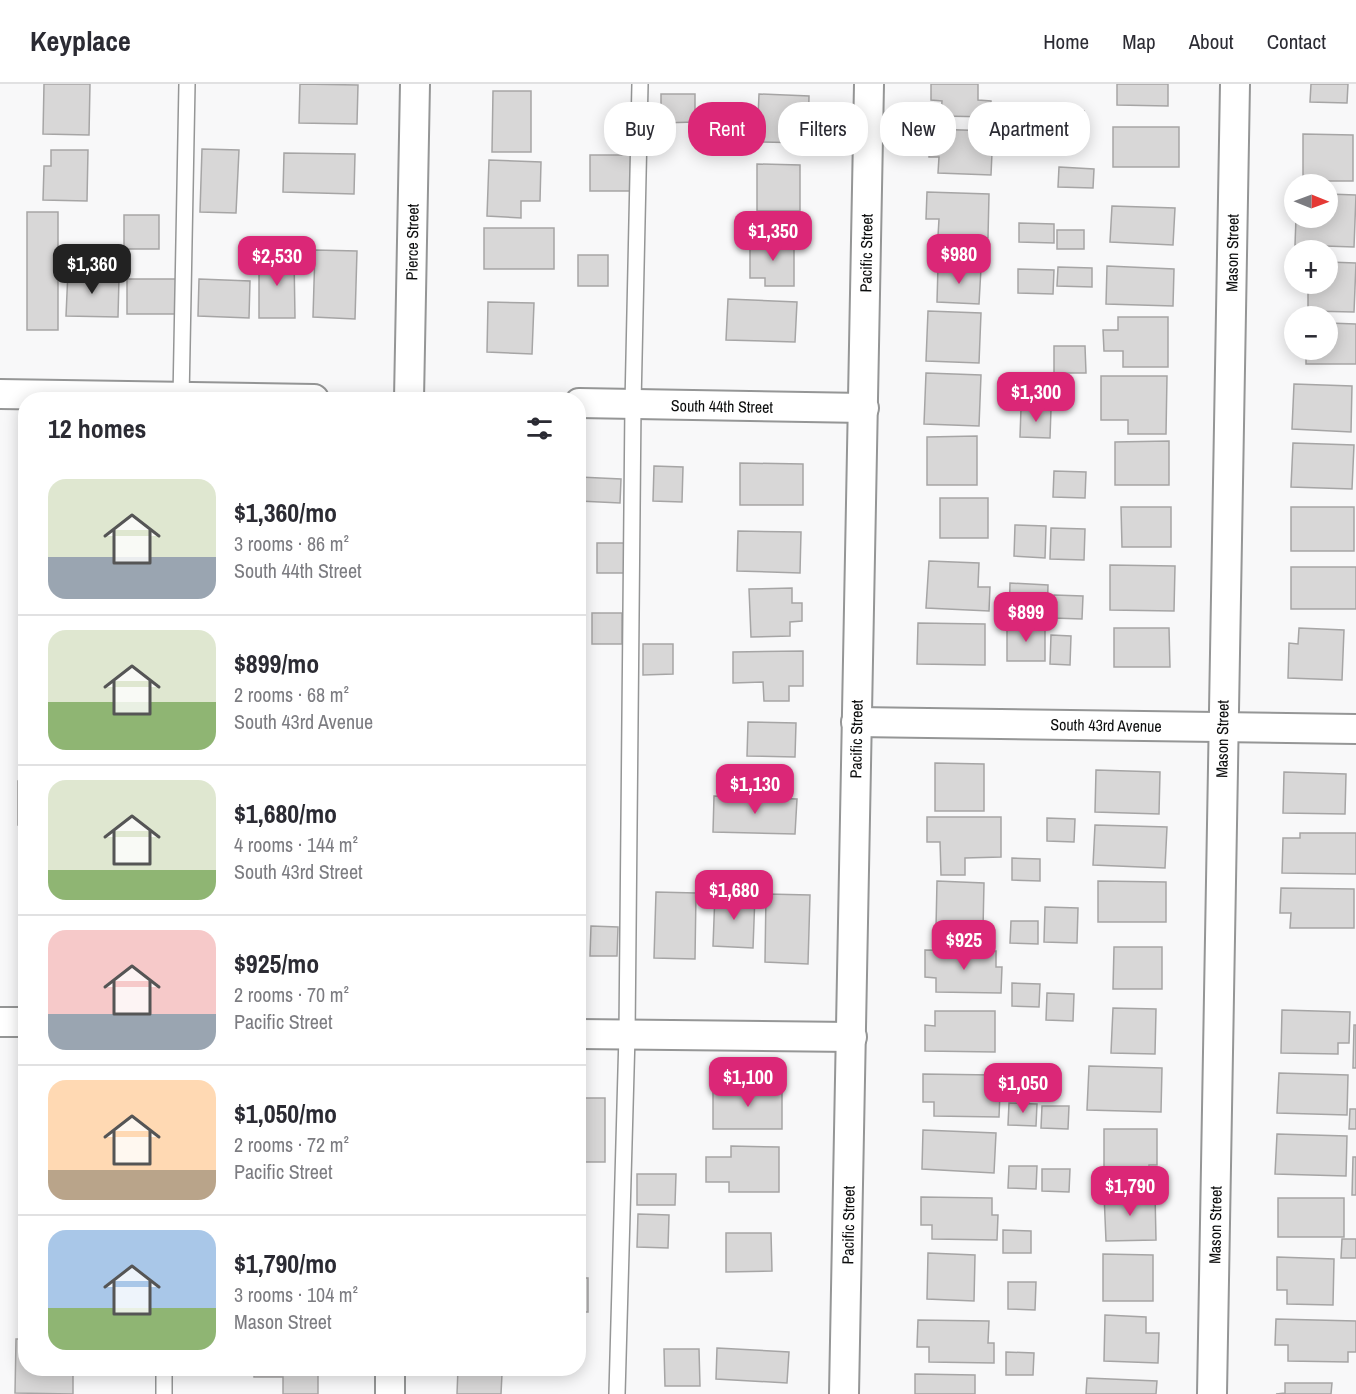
<!DOCTYPE html>
<html lang="en">
<head>
<meta charset="utf-8">
<style>
	body { margin:0; font-family:"Archivo Narrow",sans-serif; background:#f7f7f7; color:#2b2b33; height:100vh; display:flex; flex-direction:column; font-size:22px; white-space:nowrap }
	* { box-sizing:border-box; margin:0 }
	p { font-size:20px; color:#7c7c81 }
	.icon { flex:none; width:33px; height:33px; fill:none; stroke:currentColor; stroke-width:2; stroke-linecap:round; stroke-linejoin:round }
	.map { position:relative; flex:1; overflow:hidden }
	.details { position:absolute; left:18px; top:308px; width:568px; height:984px; display:flex; flex-direction:column; background:#fff; border-radius:24px; box-shadow:0 3px 15px #0003 }
	.details>* { flex:none }
	.banner { position:absolute; left:604px; top:18px; width:570px; height:54px; display:flex; gap:12px }
	.needle { width:39px; rotate:91deg }
	.buttons { position:absolute; left:1284px; top:90px; display:grid; gap:12px }
	.buttons a { display:grid; place-items:center; width:54px; height:54px; border-radius:50%; background:#fff; box-shadow:0 3px 15px #0003; font-size:30px }
	.price { position:absolute; translate:-50% -51px; padding:0 14px; border-radius:12px; background:#db2777; color:#fff; font-size:20px; line-height:39px; filter:drop-shadow(0 2px 3px #0008) }
	.price::after { content:''; position:absolute; left:50%; top:36px; width:18px; height:14px; margin-left:-9px; background:inherit; clip-path:polygon(0 0,100% 0,50% 100%) }
	.price.on { background:#222; color:#fff }
	ul { padding:0; list-style:none }
	li { display:flex; align-items:center; gap:18px; height:150px; padding:0 30px }
	li+li { border-top:2px solid #e1e1e2 }
	li span { display:grid; place-items:center; flex:none; width:168px; height:120px; border-radius:18px; color:#555 }
	li>.icon { margin-inline-start:auto }
	span .icon { width:72px; height:72px; fill:#fffc; stroke-width:1 }
	li b { font-size:26px }
	h2 { display:flex; justify-content:space-between; align-items:center; height:72px; padding:0 30px; font-size:26px }
	.pill { padding:0 21px; border-radius:24px; background:#fff; box-shadow:0 3px 15px #0003; font-size:21px; line-height:54px }
	.pill.on { background:#db2777; color:#fff }
	header { display:flex; align-items:center; gap:36px; box-sizing:border-box; height:84px; padding:0 30px; background:#fff; border-bottom:2px solid #e1e1e2 }
	header strong { font-size:28px }
	nav { display:flex; gap:33px; margin-inline-start:auto; font-size:21px }
	.map>svg:first-child { display:block }
</style>
</head>
<body>
<header>
<strong>Keyplace</strong>
<nav><a>Home</a><a>Map</a><a>About</a><a>Contact</a></nav>
</header>
<div class="map">
<svg width="1356" height="1310" viewBox="0 0 1356 1310">
	<rect width="100%" height="100%" fill="#f8f8f9"/>
	<!-- building -->
	<g fill="#d8d7d7" stroke="#a6a5a5" stroke-width="1.5">
		<polygon points="44,0 90,0 89,51 43,50"/>
		<polygon points="300,0 358,1 357,40 299,39"/>
		<polygon points="931,0 978,0 978,16 991,17 991,33 941,32 942,17 931,16"/>
		<polygon points="1117,0 1168,0 1168,22 1117,21"/>
		<polygon points="1311,0 1348,0 1347,19 1310,18"/>
		<polygon points="493,7 531,7 531,68 492,68"/>
		<polygon points="661,10 695,10 695,38 661,39"/>
		<polygon points="759,10 809,12 808,59 757,58"/>
		<polygon points="1014,19 1045,20 1044,42 1013,41"/>
		<polygon points="1058,26 1084,27 1084,44 1058,44"/>
		<rect x="1113" y="43" width="66" height="40"/>
		<polygon points="930,45 993,47 991,91 938,89 939,73 929,73"/>
		<polygon points="1303,50 1353,51 1353,97 1303,97"/>
		<polygon points="202,65 239,66 236,129 200,128"/>
		<polygon points="51,66 88,66 87,117 43,116 44,82 51,82"/>
		<polygon points="284,69 355,70 354,110 283,108"/>
		<rect x="590" y="71" width="42" height="36"/>
		<polygon points="489,76 541,78 540,117 521,117 521,134 487,132"/>
		<polygon points="757,80 800,81 800,127 757,127"/>
		<polygon points="1059,83 1094,85 1093,104 1058,103"/>
		<polygon points="927,108 989,110 988,154 938,152 939,135 926,135"/>
		<polygon points="1328,110 1356,111 1354,163 1295,161 1296,134 1328,134"/>
		<polygon points="1112,122 1175,124 1173,161 1110,158"/>
		<rect x="27" y="128" width="31" height="118"/>
		<rect x="124" y="131" width="35" height="34"/>
		<polygon points="1019,139 1054,140 1054,159 1019,158"/>
		<rect x="484" y="144" width="70" height="41"/>
		<rect x="1057" y="146" width="27" height="19"/>
		<polygon points="750,157 794,157 794,202 765,202 765,194 750,194"/>
		<polygon points="315,166 357,167 355,235 313,233"/>
		<rect x="578" y="171" width="30" height="31"/>
		<polygon points="259,172 294,172 295,234 259,234"/>
		<polygon points="1328,178 1356,179 1354,228 1308,227 1308,200 1328,200"/>
		<polygon points="938,182 981,184 979,220 937,218"/>
		<polygon points="1107,182 1174,185 1173,222 1106,220"/>
		<polygon points="1058,183 1092,184 1092,203 1057,202"/>
		<polygon points="1018,185 1054,186 1053,210 1018,209"/>
		<polygon points="68,187 103,188 103,194 119,194 118,233 66,232"/>
		<rect x="127" y="195" width="51" height="35"/>
		<polygon points="199,195 250,197 249,234 198,232"/>
		<polygon points="728,215 797,218 795,258 726,256"/>
		<polygon points="488,218 534,219 532,270 487,268"/>
		<polygon points="928,227 981,229 979,279 926,277"/>
		<polygon points="1118,233 1168,233 1168,283 1123,283 1123,267 1104,267 1103,246 1118,246"/>
		<polygon points="1328,239 1356,240 1356,280 1306,280 1306,266 1328,266"/>
		<polygon points="1054,262 1085,262 1086,289 1054,289"/>
		<polygon points="926,289 981,291 979,342 924,340"/>
		<polygon points="1101,292 1167,292 1166,350 1128,350 1128,336 1101,336"/>
		<polygon points="1294,300 1352,302 1351,348 1292,345"/>
		<polygon points="1021,324 1051,325 1050,354 1020,353"/>
		<polygon points="977,352 977,401 927,401 927,353"/>
		<polygon points="1169,357 1169,401 1115,401 1115,358"/>
		<polygon points="1293,359 1354,361 1352,405 1291,403"/>
		<polygon points="740,379 803,380 803,421 740,421"/>
		<polygon points="654,382 683,383 682,418 653,417"/>
		<polygon points="1054,387 1086,388 1085,414 1053,413"/>
		<polygon points="579,393 621,395 620,419 579,417"/>
		<rect x="940" y="414" width="48" height="40"/>
		<polygon points="1121,423 1171,423 1171,463 1122,463"/>
		<rect x="1291" y="423" width="63" height="44"/>
		<polygon points="1015,441 1046,442 1045,474 1014,472"/>
		<polygon points="1051,444 1085,445 1084,476 1050,475"/>
		<polygon points="738,447 801,448 800,489 737,487"/>
		<rect x="597" y="459" width="30" height="30"/>
		<polygon points="929,477 979,479 978,503 990,503 989,527 926,524"/>
		<polygon points="1110,481 1175,482 1174,527 1110,526"/>
		<rect x="1291" y="483" width="65" height="42"/>
		<polygon points="1010,499 1048,501 1047,536 1009,534"/>
		<polygon points="792,504 792,519 802,519 802,537 790,538 790,552 751,553 749,505"/>
		<polygon points="1054,511 1083,512 1082,535 1053,534"/>
		<rect x="592" y="529" width="30" height="31"/>
		<polygon points="918,539 985,540 985,581 917,580"/>
		<rect x="1007" y="541" width="38" height="36"/>
		<polygon points="1114,544 1169,544 1170,583 1114,583"/>
		<polygon points="1299,544 1344,546 1342,596 1288,594 1289,559 1298,560"/>
		<polygon points="1051,551 1071,552 1070,581 1050,580"/>
		<polygon points="643,560 673,560 673,590 643,591"/>
		<polygon points="803,567 803,602 789,602 789,617 764,617 763,598 733,599 733,568"/>
		<polygon points="748,638 796,639 795,673 747,672"/>
		<polygon points="935,679 984,680 984,727 935,727"/>
		<polygon points="1096,686 1160,688 1159,730 1095,728"/>
		<polygon points="1284,688 1346,690 1345,730 1283,729"/>
		<rect x="18" y="697" width="8" height="44"/>
		<polygon points="714,712 797,715 795,750 713,748"/>
		<polygon points="927,733 1001,733 1001,773 965,774 965,791 941,791 940,758 927,758"/>
		<polygon points="1047,734 1075,735 1074,758 1047,757"/>
		<polygon points="1095,741 1167,743 1165,784 1093,781"/>
		<polygon points="1300,749 1356,749 1356,790 1282,789 1283,754 1300,754"/>
		<polygon points="1012,774 1040,775 1040,797 1012,796"/>
		<polygon points="937,797 984,799 983,845 936,844"/>
		<polygon points="1098,797 1166,798 1166,838 1098,838"/>
		<polygon points="1281,804 1354,805 1354,844 1290,844 1291,829 1280,829"/>
		<polygon points="656,808 696,809 695,875 654,874"/>
		<polygon points="715,809 755,811 753,864 713,862"/>
		<polygon points="766,810 810,811 808,880 765,878"/>
		<polygon points="1045,823 1078,824 1077,859 1044,858"/>
		<polygon points="1011,837 1038,837 1038,860 1010,859"/>
		<polygon points="591,842 618,843 617,872 590,872"/>
		<polygon points="1114,863 1162,863 1162,905 1113,905"/>
		<polygon points="925,866 996,867 996,883 1002,883 1001,909 936,908 936,894 925,893"/>
		<polygon points="1012,899 1040,900 1039,923 1012,922"/>
		<polygon points="1047,909 1074,910 1073,937 1046,936"/>
		<polygon points="1113,924 1156,925 1155,970 1111,969"/>
		<polygon points="1282,926 1350,928 1349,959 1338,959 1338,970 1281,969"/>
		<polygon points="935,927 995,927 995,968 925,967 925,941 935,942"/>
		<polygon points="1354,941 1356,941 1356,984 1353,984"/>
		<polygon points="1089,982 1162,984 1161,1028 1087,1026"/>
		<polygon points="21,986 26,986 26,1036 20,1036"/>
		<polygon points="1279,989 1348,991 1347,1031 1277,1029"/>
		<polygon points="923,990 994,991 994,1007 1000,1008 999,1033 934,1032 934,1018 923,1018"/>
		<rect x="713" y="1003" width="69" height="42"/>
		<rect x="579" y="1014" width="26" height="64"/>
		<polygon points="1009,1019 1037,1020 1036,1042 1008,1041"/>
		<polygon points="1042,1022 1069,1022 1068,1045 1041,1044"/>
		<polygon points="1350,1025 1356,1025 1356,1045 1349,1045"/>
		<polygon points="1104,1045 1157,1045 1157,1081 1149,1081 1148,1095 1104,1095"/>
		<polygon points="923,1046 996,1049 994,1089 922,1085"/>
		<polygon points="1277,1050 1347,1052 1346,1092 1275,1090"/>
		<polygon points="21,1057 26,1057 26,1108 20,1108"/>
		<polygon points="731,1062 779,1063 779,1108 729,1108 729,1098 706,1098 706,1073 731,1073"/>
		<polygon points="1353,1073 1356,1073 1356,1111 1352,1111"/>
		<polygon points="1009,1082 1037,1082 1036,1105 1008,1104"/>
		<polygon points="1042,1085 1070,1085 1069,1108 1042,1107"/>
		<polygon points="637,1090 676,1090 675,1121 637,1121"/>
		<polygon points="1155,1108 1156,1156 1106,1157 1104,1110"/>
		<polygon points="921,1113 992,1114 992,1131 998,1131 997,1156 932,1155 932,1141 921,1141"/>
		<rect x="1278" y="1114" width="66" height="39"/>
		<polygon points="24,1115 26,1115 26,1148 23,1147"/>
		<polygon points="638,1130 669,1131 668,1164 637,1163"/>
		<polygon points="1003,1146 1031,1147 1031,1169 1003,1169"/>
		<polygon points="726,1149 771,1149 772,1187 726,1188"/>
		<polygon points="1342,1155 1356,1155 1356,1174 1341,1174"/>
		<polygon points="928,1169 975,1171 974,1217 927,1215"/>
		<polygon points="1103,1170 1153,1171 1153,1217 1103,1217"/>
		<polygon points="1277,1173 1334,1175 1333,1221 1287,1220 1287,1206 1277,1206"/>
		<polygon points="22,1187 26,1187 26,1240 20,1240"/>
		<rect x="579" y="1194" width="9" height="34"/>
		<polygon points="1008,1198 1036,1198 1035,1226 1008,1225"/>
		<polygon points="1105,1231 1146,1233 1146,1249 1159,1249 1158,1279 1104,1277"/>
		<polygon points="1276,1235 1356,1237 1356,1268 1348,1268 1348,1278 1288,1277 1288,1261 1275,1261"/>
		<polygon points="918,1236 989,1237 988,1259 994,1259 994,1279 929,1278 929,1263 917,1263"/>
		<polygon points="16,1255 26,1255 26,1284 73,1284 73,1310 15,1309"/>
		<polygon points="717,1264 789,1268 787,1299 716,1295"/>
		<polygon points="664,1265 699,1265 700,1302 665,1302"/>
		<polygon points="1006,1268 1034,1269 1033,1291 1006,1291"/>
		<polygon points="122,1284 154,1284 154,1287 122,1286"/>
		<polygon points="254,1284 318,1284 318,1310 283,1310 283,1293 254,1293"/>
		<polygon points="458,1284 524,1284 524,1291 502,1290 501,1310 457,1310"/>
		<polygon points="915,1290 975,1291 975,1310 915,1310"/>
		<polygon points="1087,1294 1157,1297 1156,1310 1086,1310"/>
		<polygon points="1285,1299 1332,1299 1331,1310 1276,1310 1285,1309"/>
	</g>
	<g fill="none" stroke-linecap="round" stroke-linejoin="round">
		<defs>
			<g id="lane">
				<polyline points="181,315 187,0"/>
				<polyline points="164,1310 164,1284"/>
				<polyline points="617,1310 627,951 633,320 640,0"/>
			</g>
			<g id="street">
				<polyline points="0,310 314,315"/>
				<polyline points="409,315 415,0"/>
				<polyline points="579,319 864,324"/>
				<polyline points="856,638 1356,645"/>
				<polyline points="0,938 26,938"/>
				<polyline points="579,950 852,953"/>
				<polyline points="390,1310 390,1284"/>
				<polyline points="844,1310 869,0"/>
				<polyline points="1212,1310 1235,0"/>
			</g>
		</defs>
		<!-- lane casing -->
		<use href="#lane" stroke="#959696" stroke-width="18"/>
		<!-- street casing -->
		<use href="#street" stroke="#959696" stroke-width="32"/>
		<!-- lane -->
		<use href="#lane" stroke="#fff" stroke-width="15"/>
		<!-- street -->
		<use href="#street" stroke="#fff" stroke-width="28"/>
	</g>
	<g text-anchor="middle" dominant-baseline="central" stroke-width="5" stroke-linejoin="round" paint-order="stroke">
		<!-- street labels -->
		<g font-size="16" fill="#0c0d0d" stroke="#fff">
			<text transform="translate(412 158) rotate(-89)">Pierce Street</text>
			<text transform="translate(866 169) rotate(-89)">Pacific Street</text>
			<text transform="translate(1232 169) rotate(-89)">Mason Street</text>
			<text transform="translate(722 322) rotate(1)">South 44th Street</text>
			<text transform="translate(1106 641) rotate(1)">South 43rd Avenue</text>
			<text transform="translate(856 655) rotate(-89)">Pacific Street</text>
			<text transform="translate(1222 655) rotate(-89)">Mason Street</text>
			<text transform="translate(848 1141) rotate(-89)">Pacific Street</text>
			<text transform="translate(1215 1141) rotate(-89)">Mason Street</text>
		</g>
	</g>
</svg>
<div class="buttons">
<a><svg class="needle" viewBox="-14 -14 28 28"><path d="M0-13l5 13h-10z" fill="#e53935"/><path d="M0 13l5-13h-10z" fill="#7c7c81"/></svg></a>
<a>+</a>
<a>−</a>
</div>
<b class="price" style="left:773px;top:178px">$1,350</b>
<b class="price" style="left:959px;top:201px">$980</b>
<b class="price" style="left:277px;top:203px">$2,530</b>
<b class="price on" style="left:92px;top:211px">$1,360</b>
<b class="price" style="left:1036px;top:339px">$1,300</b>
<b class="price" style="left:1026px;top:559px">$899</b>
<b class="price" style="left:755px;top:731px">$1,130</b>
<b class="price" style="left:734px;top:837px">$1,680</b>
<b class="price" style="left:964px;top:887px">$925</b>
<b class="price" style="left:748px;top:1024px">$1,100</b>
<b class="price" style="left:1023px;top:1030px">$1,050</b>
<b class="price" style="left:1130px;top:1133px">$1,790</b>
<div class="banner">
<a class="pill">Buy</a>
<a class="pill on">Rent</a>
<a class="pill">Filters</a>
<a class="pill">New</a>
<a class="pill">Apartment</a>
</div>
<section class="details">
<h2>12 homes<svg class="icon" aria-label="filters" viewBox="0 0 24 24"><path d="M4 7h16M4 17h16"/><circle cx="9" cy="7" r="2"/><circle cx="15" cy="17" r="2"/></svg></h2>
<ul>
<li><span style="background:linear-gradient(#dfe7d0 65%,#9aa5b1 0)"><svg class="icon" aria-label="home" viewBox="0 0 24 24"><path d="M3 11l9-7 9 7M6 9v11h12V9"/></svg></span><div><b>$1,360/mo</b><p>3 rooms · 86 m²</p><p>South 44th Street</p></div></li>
<li><span style="background:linear-gradient(#dfe7d0 60%,#8fb573 0)"><svg class="icon" aria-label="home" viewBox="0 0 24 24"><path d="M3 11l9-7 9 7M6 9v11h12V9"/></svg></span><div><b>$899/mo</b><p>2 rooms · 68 m²</p><p>South 43rd Avenue</p></div></li>
<li><span style="background:linear-gradient(#dfe7d0 75%,#8fb573 0)"><svg class="icon" aria-label="home" viewBox="0 0 24 24"><path d="M3 11l9-7 9 7M6 9v11h12V9"/></svg></span><div><b>$1,680/mo</b><p>4 rooms · 144 m²</p><p>South 43rd Street</p></div></li>
<li><span style="background:linear-gradient(#f6c9c9 70%,#9aa5b1 0)"><svg class="icon" aria-label="home" viewBox="0 0 24 24"><path d="M3 11l9-7 9 7M6 9v11h12V9"/></svg></span><div><b>$925/mo</b><p>2 rooms · 70 m²</p><p>Pacific Street</p></div></li>
<li><span style="background:linear-gradient(#ffd9b3 75%,#b9a48a 0)"><svg class="icon" aria-label="home" viewBox="0 0 24 24"><path d="M3 11l9-7 9 7M6 9v11h12V9"/></svg></span><div><b>$1,050/mo</b><p>2 rooms · 72 m²</p><p>Pacific Street</p></div></li>
<li><span style="background:linear-gradient(#a9c7e8 65%,#8fb573 0)"><svg class="icon" aria-label="home" viewBox="0 0 24 24"><path d="M3 11l9-7 9 7M6 9v11h12V9"/></svg></span><div><b>$1,790/mo</b><p>3 rooms · 104 m²</p><p>Mason Street</p></div></li>
</ul>
</section>
</div>
</body>
</html>
